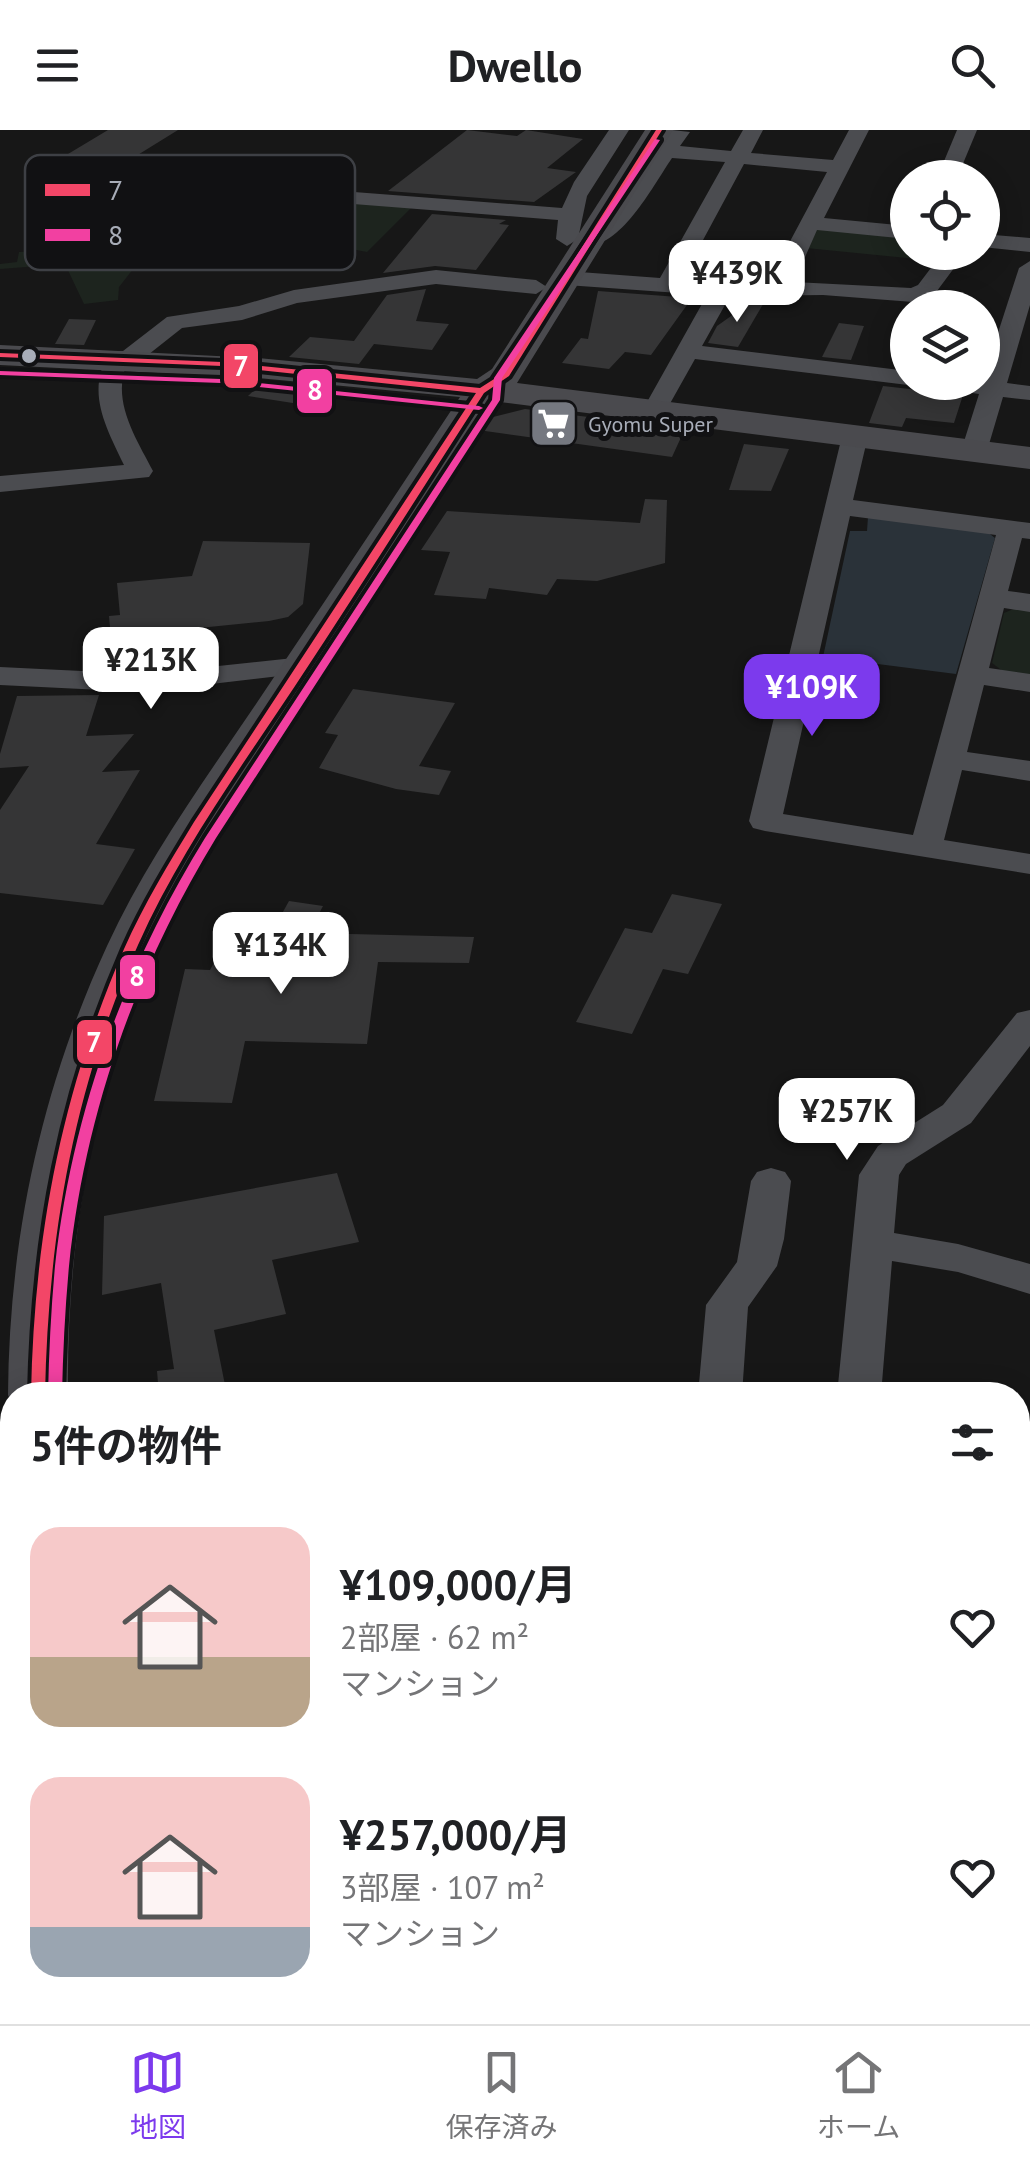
<!DOCTYPE html>
<html lang="ja">
<head>
<meta charset="utf-8">
<style>
	body { margin:0; font-family:"PT Sans","Noto Sans JP",sans-serif; background:#f2f2f2; color:#202124; height:100vh; display:flex; flex-direction:column; font-size:38px; white-space:nowrap }
	* { box-sizing:border-box; margin:0 }
	p { font-size:32px; color:#757577 }
	.icon { flex:none; width:55px; height:55px; fill:none; stroke:currentColor; stroke-width:2; stroke-linecap:round; stroke-linejoin:round }
	.map { position:relative; flex:1; overflow:hidden }
	.side { position:absolute; left:0px; top:1252px; width:1030px; height:642px; display:flex; flex-direction:column; background:#fff; border-radius:40px 40px 0 0; box-shadow:0 5px 25px #0003 }
	.side>* { flex:none }
	.fabs { position:absolute; left:890px; top:30px; display:grid; gap:20px }
	.fabs a { display:grid; place-items:center; width:110px; height:110px; border-radius:50%; background:#fff; box-shadow:0 5px 25px #0003; font-size:50px }
	.price { position:absolute; translate:-50% -85px; padding:0 22px; border-radius:20px; background:#fff; color:#222; font-size:32px; line-height:65px; filter:drop-shadow(0 2px 5px #0008) }
	.price::after { content:''; position:absolute; left:50%; top:60px; width:30px; height:22px; margin-left:-15px; background:inherit; clip-path:polygon(0 0,100% 0,50% 100%) }
	.price.on { background:#7c3aed; color:#fff }
	ul { padding:0; list-style:none }
	li { display:flex; align-items:center; gap:30px; height:250px; padding:0 30px }
	li span { display:grid; place-items:center; flex:none; width:280px; height:200px; border-radius:30px; color:#555 }
	li>.icon { margin-inline-start:auto }
	span .icon { width:120px; height:120px; fill:#fffc; stroke-width:1 }
	li b { font-size:42px }
	h2 { display:flex; justify-content:space-between; align-items:center; height:120px; padding:0 30px; font-size:42px }
	header { display:flex; justify-content:space-between; align-items:center; height:130px; padding:0 30px; background:#fff; font-size:45px; font-weight:600 }
	.menu { display:flex; justify-content:space-around; align-items:center; height:140px; border-top:2px solid #e0e0e0; background:#fff; font-size:28px; color:#757577 }
	.menu a { display:grid; justify-items:center; gap:5px }
	.menu .on { color:#7c3aed }
	.map>svg:first-child { display:block }
</style>
</head>
<body>
<header><svg class="icon" aria-label="menu" viewBox="0 0 24 24"><path d="M4 6h16M4 12h16M4 18h16"/></svg>Dwello<svg class="icon" aria-label="search" viewBox="0 0 24 24"><circle cx="10" cy="10" r="6"/><path d="M15 15l6 6"/></svg></header>
<div class="map">
<svg width="1030" height="1894" viewBox="0 0 1030 1894">
	<rect width="100%" height="100%" fill="#171717"/>
	<!-- green -->
	<g fill="#1d241e">
		<polygon points="217,68 415,74 367,122 304,110 247,106 234,111 184,103"/>
		<polygon points="827,98 907,106 908,122 945,123 937,131 806,118 815,100"/>
		<polygon points="131,118 148,120 119,157 118,170 84,174 65,134 0,139 0,134 17,132 19,122"/>
		<polygon points="1018,477 1030,478 1030,546 1004,542 992,533 1004,483"/>
	</g>
	<!-- water -->
	<polygon fill="#2a3239" points="868,387 986,401 995,408 956,544 823,527 850,401 867,401"/>
	<!-- building -->
	<g fill="#353536">
		<polygon points="108,0 178,0 136,26 144,27 105,52 38,42"/>
		<polygon points="467,0 517,6 526,0 583,9 547,38 576,42 534,72 388,61"/>
		<polygon points="432,84 506,90 499,94 509,95 476,140 435,136 383,143"/>
		<polygon points="426,159 416,191 449,194 432,220 374,214 359,234 289,227 310,207 354,211 387,165"/>
		<polygon points="598,161 692,168 651,225 625,222 609,239 562,233 581,208 588,209"/>
		<polygon points="755,169 766,169 738,217 708,213 717,196"/>
		<polygon points="69,189 96,190 84,215 55,214"/>
		<polygon points="839,193 864,196 851,230 822,227"/>
		<polygon points="263,252 339,259 325,278 248,266"/>
		<polygon points="883,256 963,265 954,293 906,288 902,297 869,293"/>
		<polygon points="525,279 612,290 610,294 683,303 672,327 478,300 485,289"/>
		<polygon points="744,314 789,319 771,361 729,360"/>
		<polygon points="645,369 667,370 665,433 597,451 557,449 547,465 489,458 486,469 434,465 450,422 421,420 447,381 640,393"/>
		<polygon points="203,411 310,413 303,474 288,487 269,491 189,499 192,513 112,521 109,486 120,485 117,453 192,446"/>
		<polygon points="353,559 455,573 419,636 451,641 439,665 396,659 319,638 338,605 325,603"/>
		<polygon points="99,565 86,606 134,604 102,642 140,640 96,714 135,719 103,775 0,763 0,680 29,636 0,638 0,624 17,566"/>
		<polygon points="672,764 722,774 688,844 663,839 632,904 576,892 625,798 652,803"/>
		<polygon points="289,771 323,776 309,803 474,807 469,833 378,832 367,914 245,911 232,973 154,971 185,839 210,840 236,792 274,798"/>
		<polygon points="337,1043 359,1112 272,1130 286,1184 214,1200 227,1265 159,1265 157,1241 174,1239 161,1153 102,1165 104,1086"/>
	</g>
	<g fill="none" stroke-linecap="round" stroke-linejoin="round">
		<!-- street -->
		<g fill="#4b4c50" fill-rule="evenodd">
			<polygon points="609,0 629,0 587,66 578,109 567,116 556,109 558,90 302,70 292,64 302,58 562,78 574,52"/>
			<path d="M672 0 690 2 680 16 731 21 743 0H763L751 23 833 30 849 0H869L824 88 908 96V109L817 100 794 152 911 158 918 155 943 122H966L934 165 913 172 823 165 730 166 702 216 908 241V252L917 253 908 255 695 229 663 286H645L642 281 707 165 566 155 555 148 566 141 660 148 725 32 672 28C654 54 619 123 581 115L578 110 610 87ZM744 34 827 42 771 147 772 152 682 149Z"/>
			<polygon points="957,0 977,0 957,48 937,48"/>
			<polygon points="982,104 1030,108 1030,122 982,117"/>
			<polygon points="1030,131 1030,175 1007,253 1030,256 1030,270 1003,267 987,321 974,329 965,326 961,321 979,264 945,259 933,252 982,252 1019,138"/>
			<path d="M436 140 536 150 547 157 536 164 436 154 297 173 242 190 182 198 139 232 127 233C111 271 136 308 153 341L149 347 0 362V346L124 335C106 297 85 261 110 222L123 221 167 187 239 176 294 160Z"/>
			<path d="M855 298 868 306 853 370 1030 393V409L1022 408 1008 461 1030 464V482L1004 478 989 538 1030 544V562L984 555 967 622 1030 631V651L962 640 944 710 1030 724V744L765 701 753 698 749 691 842 306ZM850 386 996 405 913 705 783 684Z"/>
			<polygon points="303,527 314,530 318,536 314,542 143,562 0,555 0,537 143,544"/>
			<polygon points="1030,880 1030,916 971,993 906,1034 899,1045 894,1103 958,1114 1030,1134 1030,1164 958,1142 892,1131 881,1265 837,1265 859,1045 878,1016 943,975 1017,883"/>
			<polygon points="771,1038 785,1042 791,1051 784,1109 777,1136 748,1177 742,1265 698,1265 706,1175 737,1132 751,1051 757,1042"/>
			<rect x="1018" y="1385" width="12" height="36"/>
		</g>
		<!-- secondary -->
		<g fill="#4a4a4e" fill-rule="evenodd">
			<path d="M645 0H673L517 253 1030 317V339L492 271C428 371 365 472 300 572 249 651 195 728 157 814 94 957 66 1109 68 1265H12V1274L8 1265C9 1109 41 959 107 816 147 729 204 651 258 571 326 470 393 369 460 267L258 248 0 235V215L258 228 477 249 492 239Z"/>
			<rect x="1018" y="1478" width="12" height="56"/>
			<rect x="1018" y="1658" width="12" height="64"/>
		</g>
		<!-- primary -->
		<g fill="#4d4f52" fill-rule="evenodd">
			<rect x="1018" y="1577" width="12" height="62"/>
			<polygon points="0,1588 12,1593 12,1657 0,1653"/>
			<polygon points="59,1882 200,1882 204,1894 62,1894"/>
		</g>
		<defs>
			<path id="bus-1" d="M656 0H662L509 246 484 263C421 361 359 459 295 556 239 640 179 723 138 815 73 959 48 1109 45 1265H31C34 1107 61 964 124 819 144 774 169 733 194 692L476 263 222 236 0 227V223L222 232 480 258 502 244Z"/>
			<g id="bus-2">
				<path d="M655 9 660 10 502 248 500 270 216 708C136 839 85 983 69 1136 65 1179 63 1222 62 1265H48C49 1222 51 1179 55 1136 72 983 124 839 205 708L492 270 494 248Z"/>
				<polygon points="0,241 221,249 479,276 483,278 479,280 221,253 0,245"/>
			</g>
		</defs>
		<!-- bus-1 casing -->
		<use href="#bus-1" stroke="#111113" stroke-width="8"/>
		<!-- bus-2 casing -->
		<use href="#bus-2" stroke="#111113" stroke-width="8"/>
		<!-- bus-1 -->
		<use href="#bus-1" fill="#f34667" fill-rule="evenodd"/>
		<!-- bus-2 -->
		<use href="#bus-2" fill="#f240a1" fill-rule="evenodd"/>
	</g>
	<!-- icons -->
	<defs>
		<symbol id="supermarket-square" viewBox="-11 -11 22 22"><rect x="-9" y="-9" width="18" height="18" rx="4" fill="#757880" stroke="#111113"/><path d="M-6-5.5h2.5l.6 2H6L4.5 2H-2.5L-4.4-4H-6ZM-1.5 3.2a1.3 1.3 0 1 0 .1 0ZM3 3.2a1.3 1.3 0 1 0 .1 0Z" fill="#fff"/></symbol>
	</defs>
	<g fill-rule="evenodd">
		<use href="#supermarket-square" x="526" y="266" width="55" height="55"/>
	</g>
	<!-- markers -->
	<circle fill="#a8adb8" stroke="#111113" stroke-width="4" cx="29" cy="226" r="9"/>
	<g text-anchor="middle" dominant-baseline="central" stroke-width="10" stroke-linejoin="round" paint-order="stroke">
		<!-- far-poi labels -->
		<g font-size="22" fill="#a8adb8" stroke="#111113" text-anchor="start">
			<text x="588" y="294">Gyomu Super</text>
		</g>
	</g>
	<!-- legend -->
	<rect x="25" y="25" width="330" height="115" rx="15" fill="#111113" stroke="#3e4045" stroke-width="2.5"/>
	<rect x="45" y="54" width="45" height="12" fill="#f34667"/>
	<rect x="45" y="99" width="45" height="12" fill="#f240a1"/>
	<g font-size="28" fill="#a8adb8">
		<text x="108" y="70">7</text>
		<text x="108" y="115">8</text>
	</g>
	<g stroke="#111113" stroke-width="4">
		<rect x="222" y="212" width="38" height="48" rx="10" fill="#f34667"/>
		<rect x="295" y="237" width="39" height="48" rx="10" fill="#f240a1"/>
		<rect x="118" y="823" width="39" height="48" rx="10" fill="#f240a1"/>
		<rect x="75" y="888" width="39" height="48" rx="10" fill="#f34667"/>
	</g>
	<g font-size="28" text-anchor="middle" font-weight="bold" fill="#fff">
		<text x="241" y="246">7</text>
		<text x="315" y="270">8</text>
		<text x="137" y="856">8</text>
		<text x="94" y="922">7</text>
	</g>
</svg>
<div class="fabs">
<a><svg class="icon" aria-label="locate" viewBox="0 0 24 24"><circle cx="12" cy="12" r="6"/><path d="M12 2v4M12 18v4M2 12h4M18 12h4"/></svg></a>
<a><svg class="icon" aria-label="layers" viewBox="0 0 24 24"><path d="M12 4l9 5-9 5-9-5zM3 14l9 5 9-5"/></svg></a>
</div>
<b class="price" style="left:737px;top:195px">¥439K</b>
<b class="price" style="left:151px;top:582px">¥213K</b>
<b class="price on" style="left:812px;top:609px">¥109K</b>
<b class="price" style="left:281px;top:867px">¥134K</b>
<b class="price" style="left:847px;top:1033px">¥257K</b>
<section class="side">
<h2>5件の物件<svg class="icon" aria-label="filters" viewBox="0 0 24 24"><path d="M4 7h16M4 17h16"/><circle cx="9" cy="7" r="2"/><circle cx="15" cy="17" r="2"/></svg></h2>
<ul>
<li><span style="background:linear-gradient(#f6c9c9 65%,#b9a48a 0)"><svg class="icon" aria-label="home" viewBox="0 0 24 24"><path d="M3 11l9-7 9 7M6 9v11h12V9"/></svg></span><div><b>¥109,000/月</b><p>2部屋 · 62 m²</p><p>マンション</p></div><svg class="icon" aria-label="heart" viewBox="0 0 24 24"><path d="M12 20l-8-8c-3-5 5-10 8-4 3-6 11-1 8 4z"/></svg></li>
<li><span style="background:linear-gradient(#f6c9c9 75%,#9aa5b1 0)"><svg class="icon" aria-label="home" viewBox="0 0 24 24"><path d="M3 11l9-7 9 7M6 9v11h12V9"/></svg></span><div><b>¥257,000/月</b><p>3部屋 · 107 m²</p><p>マンション</p></div><svg class="icon" aria-label="heart" viewBox="0 0 24 24"><path d="M12 20l-8-8c-3-5 5-10 8-4 3-6 11-1 8 4z"/></svg></li>
</ul>
</section>
</div>
<nav class="menu">
<a class="on"><svg class="icon" aria-label="map" viewBox="0 0 24 24"><path d="M3 6l6-2 6 2 6-2v14l-6 2-6-2-6 2zM9 4v14M15 6v14"/></svg>地図</a>
<a><svg class="icon" aria-label="saved" viewBox="0 0 24 24"><path d="M7 4h10v16l-5-4-5 4z"/></svg>保存済み</a>
<a><svg class="icon" aria-label="home" viewBox="0 0 24 24"><path d="M3 11l9-7 9 7M6 9v11h12V9"/></svg>ホーム</a>
</nav>
</body>
</html>
